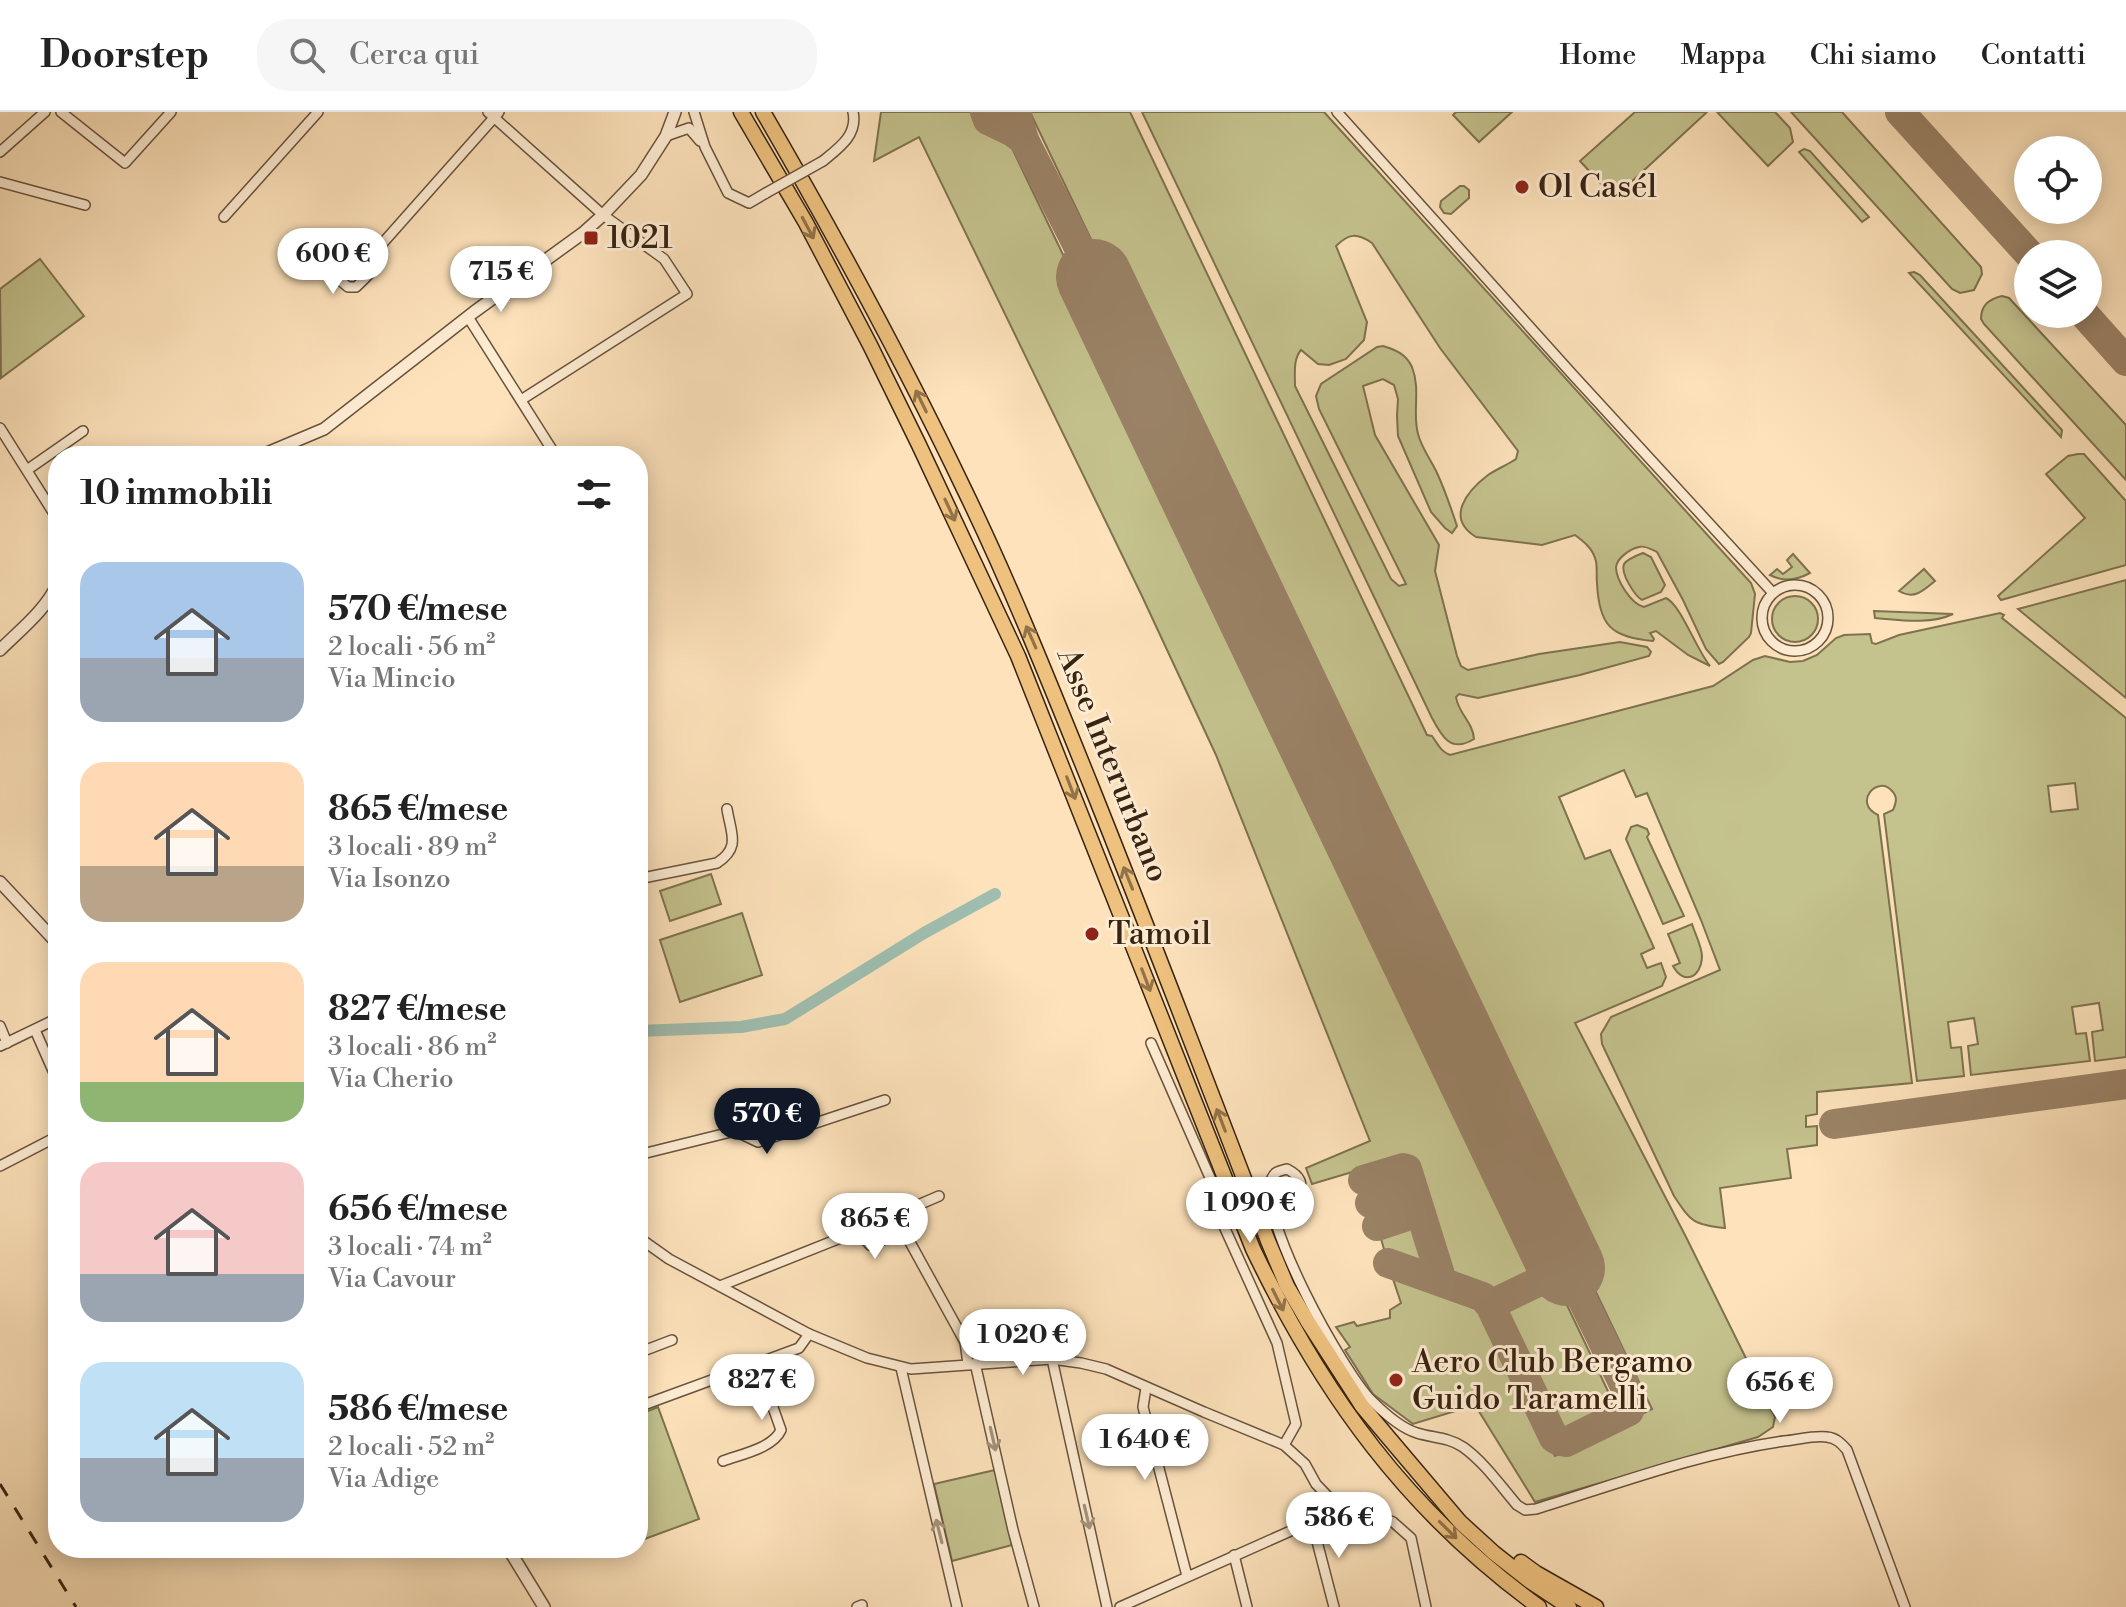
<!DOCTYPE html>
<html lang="it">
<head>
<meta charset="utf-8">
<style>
	body { margin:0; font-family:"Libre Bodoni",serif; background:#f6f6f6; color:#222; height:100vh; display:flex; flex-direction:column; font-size:30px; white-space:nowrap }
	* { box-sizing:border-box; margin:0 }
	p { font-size:26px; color:#767676 }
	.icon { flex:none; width:44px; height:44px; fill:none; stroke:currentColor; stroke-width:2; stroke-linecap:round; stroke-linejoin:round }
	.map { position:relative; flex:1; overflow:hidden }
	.sheet { position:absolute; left:48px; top:334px; width:600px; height:1112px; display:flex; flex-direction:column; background:#fff; border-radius:32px; box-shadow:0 4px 20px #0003 }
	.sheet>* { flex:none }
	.controls { position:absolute; left:2014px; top:24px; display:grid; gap:16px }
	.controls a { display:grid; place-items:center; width:88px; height:88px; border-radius:50%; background:#fff; box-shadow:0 4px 20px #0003; font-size:40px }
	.price { position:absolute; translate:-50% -68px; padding:0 18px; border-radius:28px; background:#fff; color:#222; font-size:26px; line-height:52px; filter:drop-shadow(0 2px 4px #0008) }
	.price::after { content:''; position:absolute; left:50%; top:48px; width:24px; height:18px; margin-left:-12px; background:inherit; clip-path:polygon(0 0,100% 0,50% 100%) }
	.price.active { background:#111827; color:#fff }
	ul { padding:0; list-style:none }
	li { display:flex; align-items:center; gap:24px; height:200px; padding:0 32px }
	li span { display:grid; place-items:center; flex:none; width:224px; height:160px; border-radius:24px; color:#555 }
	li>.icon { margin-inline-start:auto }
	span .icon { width:96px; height:96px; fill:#fffc; stroke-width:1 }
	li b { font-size:34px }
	h2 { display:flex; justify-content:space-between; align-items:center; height:96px; padding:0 32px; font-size:34px }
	header { display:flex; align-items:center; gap:48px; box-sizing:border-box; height:112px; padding:0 40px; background:#fff; border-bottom:2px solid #e0e0e0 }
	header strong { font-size:38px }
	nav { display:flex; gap:44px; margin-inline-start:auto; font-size:28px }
	.search { width:560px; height:72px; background:#f6f6f6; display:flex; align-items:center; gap:20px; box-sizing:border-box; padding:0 28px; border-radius:32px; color:#767676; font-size:30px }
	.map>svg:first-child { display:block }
</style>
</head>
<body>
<header>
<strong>Doorstep</strong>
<div class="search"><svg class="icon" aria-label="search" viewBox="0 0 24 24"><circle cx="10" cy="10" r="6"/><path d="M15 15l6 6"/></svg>Cerca qui</div>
<nav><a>Home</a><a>Mappa</a><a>Chi siamo</a><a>Contatti</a></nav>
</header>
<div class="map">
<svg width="2126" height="1495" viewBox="0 0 2126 1495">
	<rect width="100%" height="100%" fill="#fde2bb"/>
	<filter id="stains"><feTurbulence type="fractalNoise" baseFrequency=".0025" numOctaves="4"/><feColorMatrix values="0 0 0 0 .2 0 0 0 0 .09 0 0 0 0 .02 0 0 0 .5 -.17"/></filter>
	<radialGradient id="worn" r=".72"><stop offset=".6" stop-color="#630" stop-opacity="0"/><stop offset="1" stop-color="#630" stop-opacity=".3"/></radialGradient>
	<!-- green -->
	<g fill="#c4c28d" stroke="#7e7250" stroke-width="2" fill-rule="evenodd">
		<path d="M881 0H972C975 23 985 23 1005 24L1009 30 1547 1153 1545 1160 1539 1164 1506 1178H1488L1447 1164 1410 1047 1361 1063 1359 1058 1312 1072 1306 1056 1370 1029 1216 643 1141 482 919 25 874 49Z"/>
		<path d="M1030 0H1130L1427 623 1432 624C1438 632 1440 639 1450 643L1713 574 1753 548 1765 544 1790 550 1803 549 1817 543 1836 526 1844 523 1870 522 1872 531 1876 532 1899 523 2000 501 2004 503 2002 506 2126 606V945L2095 949 2092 920 2103 918 2099 891 2072 895 2076 922 2086 921 2090 949 1971 963 1968 934 1978 932 1974 906 1948 910 1951 936 1961 935 1964 964 1917 969 1884 702 1893 698C1896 691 1898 685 1892 679 1878 662 1852 691 1878 703L1912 971 1817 980V1002L1806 1004V1015L1817 1014V1033L1787 1037 1791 1066 1720 1076 1725 1116C1694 1113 1691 1110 1674 1084L1602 932 1601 922 1611 905 1720 858 1701 808 1647 681 1636 685 1624 658 1559 685 1585 747 1610 738 1654 836 1641 842 1647 856 1661 851 1666 865 1662 874 1575 911 1686 1125 1775 1305 1773 1315 1758 1325 1535 1390 1475 1293 1413 1312 1373 1282 1345 1238 1350 1235 1336 1215 1354 1210 1357 1214 1390 1206V1198L1401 1191 1390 1158C1416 1166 1470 1178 1486 1199L1555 1344 1652 1297ZM2075 671 2078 697 2051 700 2048 674Z"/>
		<path d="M1142 0H1324L1751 471 1755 482 1751 521 1749 525 1723 550 1719 552 1706 537 1683 488 1657 440C1652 438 1645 433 1639 435 1630 437 1617 446 1616 455 1616 468 1631 492 1644 495L1666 486C1681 493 1696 537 1710 554L1688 543 1656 519 1650 521 1654 527 1653 529C1611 525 1599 514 1597 471 1596 463 1598 453 1595 446 1592 436 1583 429 1575 423L1542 433 1476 425C1445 406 1467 379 1488 363 1497 357 1507 353 1516 347L1518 339 1440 236 1372 131C1357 121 1349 121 1336 134L1367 210 1364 228 1346 247 1329 253 1318 252 1301 238C1293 247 1295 262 1295 274L1391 467 1399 474 1406 472 1319 297 1316 284 1321 272 1377 235 1383 234C1396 238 1406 242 1412 255 1421 278 1412 300 1418 322 1422 337 1431 348 1437 361 1445 378 1451 396 1457 414L1452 421 1445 416 1431 400 1398 324 1397 304 1398 287 1394 273 1383 267 1363 274 1375 323 1439 433 1435 459 1457 544 1461 554 1468 558 1539 542 1620 530 1647 535 1651 540 1649 544 1580 563 1478 586 1459 582 1456 585C1458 601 1473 610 1474 627 1450 642 1441 623 1431 604Z"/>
		<polygon points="1456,0 1512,0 1479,30 1453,3"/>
		<polygon points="1635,0 1707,0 1614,86 1580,49"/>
		<polygon points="1717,0 1775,0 1790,16 1793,30 1768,54"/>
		<polygon points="1791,0 1842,0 1981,155 1982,162 1974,178 1960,181 1952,177"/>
		<polygon points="1804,37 1810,39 1869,105 1862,110 1799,40"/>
		<polygon points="1460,74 1464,74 1469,78 1469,86 1451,102 1444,101 1440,95 1441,89"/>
		<polygon points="40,147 84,204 1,266 0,177"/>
		<polygon points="1914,160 1920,163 2062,318 2061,325 1909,161"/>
		<path d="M2002 184 2009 186 2126 313V368L1984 212 1981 207C1981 193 1989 187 2002 184Z"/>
		<polygon points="2078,342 2084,342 2126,389 2126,453 2001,488 1998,484 2085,406 2046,362 2068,344"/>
		<path d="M1643 441 1651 445 1665 473 1661 480 1642 488C1635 484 1620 461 1624 452 1627 447 1638 443 1643 441Z"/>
		<path d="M1793 442 1810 461C1797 468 1783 470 1770 463L1777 457 1783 462 1792 455 1787 448Z"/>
		<path d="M1924 457 1935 469C1923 479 1914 488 1899 479Z"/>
		<polygon points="2126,468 2126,586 2018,497"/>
		<circle cx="1795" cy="507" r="23"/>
		<path d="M1874 499 1953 502C1930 513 1900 508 1875 506Z"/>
		<polygon points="1637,713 1647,717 1649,722 1647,725 1684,804 1663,812 1626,727 1631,715"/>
		<polygon points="711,762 721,792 670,809 660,779"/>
		<polygon points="742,801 762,863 680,890 660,828"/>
		<path d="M1692 812C1695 822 1702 834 1702 845 1701 865 1684 874 1673 854L1680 851 1668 822Z"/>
		<polygon points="1396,1065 1404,1070 1406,1074 1368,1085 1365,1074"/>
		<polygon points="1402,1087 1412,1092 1413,1096 1375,1108 1372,1096"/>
		<polygon points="1409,1110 1419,1116 1433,1160 1386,1144 1379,1120"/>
		<path d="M1556 1170 1616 1296 1613 1302 1567 1322 1561 1321 1556 1315 1507 1211C1506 1185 1535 1179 1556 1170Z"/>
		<polygon points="658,1295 699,1407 642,1428 638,1420 638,1303"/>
		<polygon points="995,1358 1012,1433 952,1449 934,1372"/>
	</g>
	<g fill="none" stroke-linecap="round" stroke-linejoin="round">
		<!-- canal -->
		<polyline stroke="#9fbeb0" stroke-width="12" points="638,919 741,915 785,907 924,821 995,782"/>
		<!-- taxiway -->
		<g stroke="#9a8266" stroke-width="30">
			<polyline points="985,0 988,8 1013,20 1024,28"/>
			<polyline points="1016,0 1024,28 1094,165"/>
			<polyline points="1900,0 2029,142"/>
			<polyline points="2084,202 2126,249"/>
			<polyline points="1834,1012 2126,972"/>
			<polyline points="1363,1068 1403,1056 1407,1057 1442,1169"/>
			<polyline points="1370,1091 1410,1079 1414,1080"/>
			<polyline points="1377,1114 1416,1101 1421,1102"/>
			<polyline points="1388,1151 1483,1185 1490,1193 1554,1326 1559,1329 1566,1330 1629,1299 1632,1289 1567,1156 1490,1193"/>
		</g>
		<!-- runway -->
		<polyline stroke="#9a8266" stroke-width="76" points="1094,165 1567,1156"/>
		<defs>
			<g id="minor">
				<polyline points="61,0 125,51 171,0"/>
				<polyline points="488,0 603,103 664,147 687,182 521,288"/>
				<polyline points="694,0 705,35 728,81 749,91 766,81"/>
				<polyline points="1337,0 1573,263 1773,481"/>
				<polyline points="666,24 689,16 700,29"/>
				<polyline points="0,40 45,0"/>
				<path d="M823 49C839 36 858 23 853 0"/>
				<polyline points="0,70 85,93"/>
				<polyline points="224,105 318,0"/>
				<path d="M381 133 370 132 354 146 340 165 342 170 348 175H356C368 164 383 150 381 133L499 0"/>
				<polyline points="468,205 556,344"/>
				<polyline points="0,316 58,408"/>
				<polyline points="27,358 83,319"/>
				<circle cx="1795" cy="506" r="33"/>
				<path d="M638 767 717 751C741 735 731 722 727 697"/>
				<polyline points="0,914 7,931"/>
				<polyline points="35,918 58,970"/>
				<polyline points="1151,931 1218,1084 1222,1110 1277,1231 1296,1312 1284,1333"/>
				<polyline points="0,934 58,906"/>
				<polyline points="638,1043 735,1019 758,1030 885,988"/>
				<polyline points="0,1054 58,1024"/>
				<path d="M1272 1095C1293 1089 1316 1072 1287 1057 1280 1059 1275 1059 1272 1066 1254 1100 1344 1262 1372 1289 1384 1301 1401 1316 1417 1321 1433 1326 1448 1325 1463 1335 1484 1350 1500 1373 1517 1393L1525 1398 1536 1397C1617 1372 1699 1341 1784 1329 1798 1328 1813 1323 1827 1325 1836 1326 1841 1331 1847 1338L1905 1495"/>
				<polyline points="895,1103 965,1230 968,1252"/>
				<polyline points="858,1119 870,1133 904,1120"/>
				<polyline points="638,1125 669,1147 809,1222 867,1246 911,1257 1052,1247 1081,1251 1106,1257 1204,1300 1284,1333 1305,1352 1316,1372 1340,1397 1371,1401 1393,1410 1411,1426 1426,1495"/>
				<polyline points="720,1174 858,1119 939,1084"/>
				<polyline points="638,1241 672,1228"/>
				<polyline points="1052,1247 1107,1495"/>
				<polyline points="975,1251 1013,1418 1034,1495"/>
				<polyline points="901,1256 957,1495"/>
				<polyline points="1146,1276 1143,1295 1187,1464"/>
				<polyline points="638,1295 799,1236 809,1222"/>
				<path d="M723 1349C742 1342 773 1336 781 1318L758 1253"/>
				<polyline points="1312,1410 1334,1495"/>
				<polyline points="1234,1443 1247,1495"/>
				<polyline points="857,1495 862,1493"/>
				<polyline points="1120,1495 1340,1397"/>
			</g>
			<g id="tertiary">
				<polyline points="252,344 267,341 324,317 474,200 583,121 603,103 641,63 666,24 675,0"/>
				<path d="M0 538C20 518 46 498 58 471"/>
				<polyline points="0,770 58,832"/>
				<polyline points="508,1436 544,1495"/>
			</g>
			<g id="trunk">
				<path d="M741 0 806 111 870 233 919 333 1018 544 1253 1137C1323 1283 1408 1400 1539 1495"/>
				<path d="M763 0C835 124 903 249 965 379 1011 474 1050 572 1090 671 1151 823 1209 976 1268 1129L1287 1174 1308 1210 1362 1294 1388 1325 1460 1410 1494 1441 1531 1470 1569 1495"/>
				<polyline points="1521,1450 1536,1461 1596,1495"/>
			</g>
		</defs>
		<!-- minor casing -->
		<use href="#minor" stroke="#68533c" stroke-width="12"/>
		<!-- tertiary casing -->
		<use href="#tertiary" stroke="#68533c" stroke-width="14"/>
		<!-- trunk casing -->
		<use href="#trunk" stroke="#372312" stroke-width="17"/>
		<!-- minor -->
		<use href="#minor" stroke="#feecd3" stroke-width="9"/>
		<!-- tertiary -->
		<use href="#tertiary" stroke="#feecd3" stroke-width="11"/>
		<!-- trunk -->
		<use href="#trunk" stroke="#eec17e" stroke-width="14"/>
		<!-- rail -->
		<polyline stroke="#372312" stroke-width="3" stroke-dasharray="14 14" stroke-linecap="butt" points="0,1372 76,1495"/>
		<defs>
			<polyline id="minor-bridge" points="766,81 823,49"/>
		</defs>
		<!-- minor-bridge casing -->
		<use href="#minor-bridge" stroke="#68533c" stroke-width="12" stroke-linecap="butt"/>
		<!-- minor-bridge -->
		<use href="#minor-bridge" stroke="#feecd3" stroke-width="9"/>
	</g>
	<!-- one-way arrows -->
	<defs><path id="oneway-shaft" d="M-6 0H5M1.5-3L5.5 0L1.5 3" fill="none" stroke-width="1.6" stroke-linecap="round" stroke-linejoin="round" transform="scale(2)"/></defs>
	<g stroke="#927248">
		<use href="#oneway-shaft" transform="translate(808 116) rotate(62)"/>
		<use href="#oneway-shaft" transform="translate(921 289) rotate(-116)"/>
		<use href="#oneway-shaft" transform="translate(950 398) rotate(65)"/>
		<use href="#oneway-shaft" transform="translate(1031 525) rotate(-114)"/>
		<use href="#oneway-shaft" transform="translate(1071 676) rotate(69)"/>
		<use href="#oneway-shaft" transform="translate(1128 766) rotate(-112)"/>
		<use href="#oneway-shaft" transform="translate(1146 868) rotate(69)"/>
		<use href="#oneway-shaft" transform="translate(1221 1008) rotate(-111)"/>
		<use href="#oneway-shaft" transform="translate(1278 1188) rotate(63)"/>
		<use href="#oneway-shaft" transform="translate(1448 1418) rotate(45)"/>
	</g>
	<g stroke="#a4927c">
		<use href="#oneway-shaft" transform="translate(993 1327) rotate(77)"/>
		<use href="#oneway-shaft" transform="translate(1087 1405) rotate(77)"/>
		<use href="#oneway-shaft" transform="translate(939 1419) rotate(-104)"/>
	</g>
	<!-- markers -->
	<g fill="#8f2418" stroke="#feecd3" stroke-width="3">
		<circle cx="1522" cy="75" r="8"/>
		<rect x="583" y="118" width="16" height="16" rx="4"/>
		<circle cx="1092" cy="822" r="8"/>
		<circle cx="1396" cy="1268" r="8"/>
	</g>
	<g text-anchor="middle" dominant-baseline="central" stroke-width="6" stroke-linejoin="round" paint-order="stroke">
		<!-- poi labels -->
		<g font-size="32" fill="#372312" stroke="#feecd3" text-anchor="start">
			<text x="1538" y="75">Ol Casél</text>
			<text x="607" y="126">1021</text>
			<text x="1108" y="822">Tamoil</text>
			<text x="1412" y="1250">Aero Club Bergamo<tspan x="1412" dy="37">Guido Taramelli</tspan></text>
		</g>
		<!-- street labels -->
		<g font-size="32" fill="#372312" stroke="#feecd3">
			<text transform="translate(1113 653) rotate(68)">Asse Interurbano</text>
		</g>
	</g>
	<rect width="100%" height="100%" filter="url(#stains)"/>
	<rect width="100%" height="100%" fill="url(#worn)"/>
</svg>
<div class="controls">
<a><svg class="icon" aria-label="locate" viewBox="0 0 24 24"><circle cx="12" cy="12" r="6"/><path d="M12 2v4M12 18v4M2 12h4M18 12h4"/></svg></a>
<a><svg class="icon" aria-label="layers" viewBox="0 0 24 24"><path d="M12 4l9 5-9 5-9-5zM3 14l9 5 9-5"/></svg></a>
</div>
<b class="price" style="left:333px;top:184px">600 €</b>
<b class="price" style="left:501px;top:202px">715 €</b>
<b class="price active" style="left:767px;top:1044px">570 €</b>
<b class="price" style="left:1250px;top:1133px">1 090 €</b>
<b class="price" style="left:875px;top:1149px">865 €</b>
<b class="price" style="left:1023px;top:1265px">1 020 €</b>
<b class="price" style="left:762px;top:1310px">827 €</b>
<b class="price" style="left:1780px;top:1313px">656 €</b>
<b class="price" style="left:1145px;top:1370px">1 640 €</b>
<b class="price" style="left:1339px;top:1448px">586 €</b>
<section class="sheet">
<h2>10 immobili<svg class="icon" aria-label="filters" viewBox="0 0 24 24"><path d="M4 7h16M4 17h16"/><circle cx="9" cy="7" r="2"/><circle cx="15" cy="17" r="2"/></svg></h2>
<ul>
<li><span style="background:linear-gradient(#a9c7e8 60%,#9aa5b1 0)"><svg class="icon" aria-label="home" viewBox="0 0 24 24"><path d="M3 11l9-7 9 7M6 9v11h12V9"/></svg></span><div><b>570 €/mese</b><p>2 locali · 56 m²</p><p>Via Mincio</p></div></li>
<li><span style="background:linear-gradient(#ffd9b3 65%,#b9a48a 0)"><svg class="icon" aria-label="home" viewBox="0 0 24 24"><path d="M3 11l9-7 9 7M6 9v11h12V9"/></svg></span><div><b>865 €/mese</b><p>3 locali · 89 m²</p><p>Via Isonzo</p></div></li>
<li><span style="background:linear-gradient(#ffd9b3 75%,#8fb573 0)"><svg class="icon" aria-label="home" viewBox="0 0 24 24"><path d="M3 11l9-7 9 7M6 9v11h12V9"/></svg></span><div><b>827 €/mese</b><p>3 locali · 86 m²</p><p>Via Cherio</p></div></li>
<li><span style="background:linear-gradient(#f6c9c9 70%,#9aa5b1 0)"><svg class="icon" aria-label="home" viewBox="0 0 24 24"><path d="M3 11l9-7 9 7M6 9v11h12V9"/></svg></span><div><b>656 €/mese</b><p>3 locali · 74 m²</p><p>Via Cavour</p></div></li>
<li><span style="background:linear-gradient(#bfe0f5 60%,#9aa5b1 0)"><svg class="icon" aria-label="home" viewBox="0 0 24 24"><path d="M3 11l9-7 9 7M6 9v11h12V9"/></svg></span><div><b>586 €/mese</b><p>2 locali · 52 m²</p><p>Via Adige</p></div></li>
</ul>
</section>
</div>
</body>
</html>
